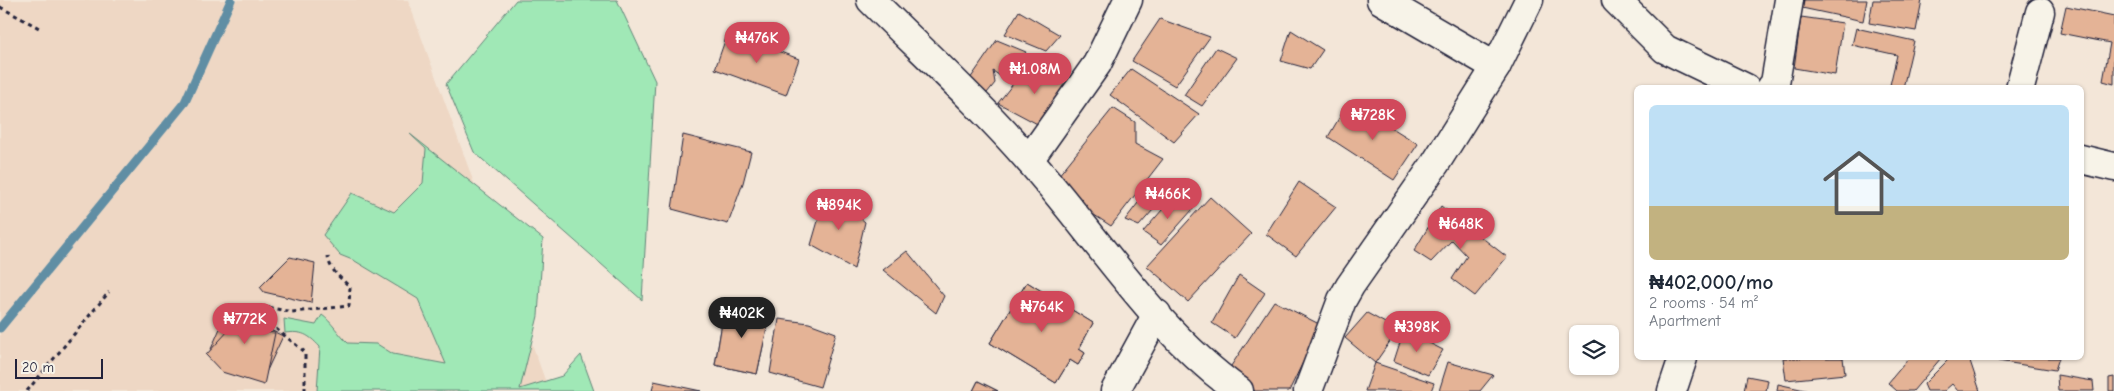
<!DOCTYPE html>
<html lang="en">
<head>
<meta charset="utf-8">
<style>
	body { margin:0; font-family:"Comic Neue",sans-serif; background:#f2f2f3; color:#1f2937; height:100vh; display:flex; flex-direction:column; font-size:19px; white-space:nowrap }
	* { box-sizing:border-box; margin:0 }
	p { font-size:16px; color:#747a83 }
	.icon { flex:none; width:28px; height:28px; fill:none; stroke:currentColor; stroke-width:2; stroke-linecap:round; stroke-linejoin:round }
	.map { position:relative; flex:1; overflow:hidden }
	.sheet { position:absolute; left:1634px; top:85px; width:450px; height:275px; display:flex; flex-direction:column; background:#fff; border-radius:8px; box-shadow:0 1px 4px #0004 }
	.sheet>* { flex:none }
	.buttons { position:absolute; left:1569px; top:325px; display:grid; gap:10px }
	.buttons a { display:grid; place-items:center; width:50px; height:50px; border-radius:8px; background:#fff; box-shadow:0 1px 4px #0004; font-size:25px }
	.scale { position:absolute; left:15px; bottom:12px; width:88px; box-sizing:border-box; padding-left:5px; border:2px solid #22223b; border-top:0; font-size:14px; line-height:18px; white-space:nowrap; color:#22223b; -webkit-text-stroke:4px #f7f3e8; paint-order:stroke }
	.price { position:absolute; translate:-50% -42px; padding:0 11px; border-radius:18px; background:#d1495b; color:#fff; font-size:16px; line-height:32px; filter:drop-shadow(0 1px 2px #0008) }
	.price::after { content:''; position:absolute; left:50%; top:30px; width:15px; height:11px; margin-left:-8px; background:inherit; clip-path:polygon(0 0,100% 0,50% 100%) }
	.price.on { background:#222; color:#fff }
	ul { padding:0; list-style:none }
	li { display:grid; align-content:center; gap:10px; height:265px; padding:0 15px }
	li+li { border-top:1px solid #e0e1e3 }
	li span { display:grid; place-items:center; height:155px; border-radius:8px; color:#555 }
	li>.icon { margin-inline-start:auto }
	span .icon { width:90px; height:90px; fill:#fffc; stroke-width:1 }
	li b { font-size:21px }
	.map>svg:first-child { display:block }
</style>
</head>
<body>
<div class="map">
<svg width="2114" height="391" viewBox="0 0 2114 391">
	<rect width="100%" height="100%" fill="#f3e6d8"/>
	<filter id="ink" filterUnits="userSpaceOnUse"><feTurbulence type="fractalNoise" baseFrequency=".02" numOctaves="2"/><feDisplacementMap in="SourceGraphic" scale="10" xChannelSelector="R" yChannelSelector="G"/><feConvolveMatrix kernelMatrix="1 2 1 2 8 2 1 2 1" color-interpolation-filters="sRGB"/></filter>
	<g filter="url(#ink)">
		<!-- built -->
		<polygon fill="#eed7c4" points="0,0 408,0 549,391 0,391"/>
		<!-- green -->
		<g fill="#a0e8b6" stroke="#618578">
			<polygon points="516,0 617,0 655,81 642,300 474,152 446,84"/>
			<path d="M410 134 543 239 538 316 520 389 562 376 581 355 594 391H317L320 347C308 334 302 331 285 333L284 319 316 325 322 315C331 321 339 335 348 343L377 344 393 354 446 364 418 299 355 261 340 255 323 235 352 193 394 212 423 183 426 149Z"/>
		</g>
		<g fill="none" stroke-linecap="round" stroke-linejoin="round">
			<!-- stream -->
			<polyline stroke="#608ea4" stroke-width="9" points="0,328 185,102 231,0"/>
		</g>
		<!-- building -->
		<g fill="#e4b396" stroke="#22223b">
			<polygon points="1803,0 1867,0 1863,21 1802,8"/>
			<polygon points="1873,0 1922,0 1916,31 1869,23"/>
			<polygon points="2066,6 2114,16 2114,84 2103,81 2110,43 2060,33"/>
			<polygon points="1019,11 1060,35 1046,51 1005,34"/>
			<polygon points="1801,17 1843,23 1835,75 1794,68"/>
			<polygon points="1160,19 1210,37 1175,86 1132,61"/>
			<polygon points="1856,28 1914,41 1903,88 1890,85 1897,55 1852,45"/>
			<polygon points="1291,30 1323,50 1310,69 1281,61"/>
			<polygon points="728,32 799,59 786,95 715,69"/>
			<polygon points="997,40 1026,52 1006,80 993,71 995,83 987,93 970,79"/>
			<polygon points="1216,48 1237,58 1202,106 1184,95"/>
			<polygon points="1030,62 1071,89 1043,127 998,103"/>
			<polygon points="1131,69 1199,114 1174,142 1110,95"/>
			<polygon points="1349,101 1418,144 1394,180 1328,137"/>
			<polygon points="1113,108 1135,122 1135,144 1163,159 1111,226 1050,186"/>
			<polygon points="683,135 751,152 743,183 728,224 672,209"/>
			<polygon points="1154,182 1167,194 1139,226 1125,220"/>
			<polygon points="1299,182 1336,207 1296,256 1266,234"/>
			<polygon points="827,190 865,222 854,269 811,245"/>
			<polygon points="1175,195 1193,209 1161,245 1143,232"/>
			<polygon points="1210,197 1251,234 1188,302 1147,266"/>
			<polygon points="1441,206 1507,257 1475,296 1452,279 1467,256 1452,240 1431,262 1414,251"/>
			<polygon points="907,251 944,296 936,313 883,270"/>
			<polygon points="290,257 315,263 311,303 264,292 260,287"/>
			<polygon points="1239,275 1265,293 1235,338 1212,323"/>
			<polygon points="1027,282 1093,323 1079,349 1085,353 1078,365 1070,360 1056,383 990,343"/>
			<polygon points="1027,282 1093,323 1079,349 1085,353 1078,365 1070,360 1056,383 990,343"/>
			<polygon points="1274,301 1321,325 1289,391 1255,391 1227,372"/>
			<polygon points="725,305 770,314 757,374 715,365"/>
			<polygon points="725,305 770,314 757,374 715,365"/>
			<polygon points="228,310 283,336 263,379 208,356"/>
			<polygon points="1367,313 1398,330 1375,363 1345,338"/>
			<polygon points="779,319 809,323 836,333 820,387 770,373"/>
			<polygon points="230,329 275,333 264,385 222,372 206,355"/>
			<polygon points="1404,330 1443,350 1428,375 1394,361"/>
			<polygon points="1783,358 1843,358 1845,374 1786,380"/>
			<polygon points="1909,358 1941,358 1913,391 1897,391 1888,383"/>
			<polygon points="1950,358 1969,358 1980,391 1958,391 1952,384 1944,391 1927,391 1924,384"/>
			<polygon points="1998,358 2059,358 2055,370 1998,361"/>
			<polygon points="1448,362 1493,375 1480,391 1439,391"/>
			<polygon points="1375,363 1434,383 1431,391 1365,391"/>
			<polygon points="2057,375 2093,381 2094,391 2058,391"/>
			<polygon points="1747,376 1768,380 1766,391 1744,391"/>
			<polygon points="2114,377 2114,391 2109,391 2109,378"/>
			<polygon points="654,381 701,391 652,391"/>
			<polygon points="978,381 998,391 973,391"/>
			<polygon points="978,381 998,391 973,391"/>
			<polygon points="1778,384 1809,391 1777,391"/>
		</g>
		<g fill="none" stroke-linecap="round" stroke-linejoin="round">
			<defs>
				<g id="minor">
					<path d="M871 0C923 52 979 103 1028 159 1097 236 1153 330 1239 391"/>
					<polyline points="1381,0 1496,67"/>
					<polyline points="1616,0 1665,49 1746,88"/>
					<polyline points="1771,88 1775,83 1789,0"/>
					<polyline points="2020,88 2040,12"/>
					<polyline points="2081,159 2114,167"/>
					<polyline points="1029,160 1097,64 1128,0"/>
					<polyline points="1115,391 1157,314"/>
					<polyline points="1308,391 1342,300 1350,286 1435,164 1496,67 1529,0"/>
					<polyline points="1672,391 1683,358"/>
				</g>
			</defs>
			<!-- minor casing -->
			<use href="#minor" stroke="#22223b" stroke-width="31"/>
			<!-- path -->
			<g stroke="#22223b" stroke-width="3" stroke-dasharray="4 4" stroke-linecap="butt">
				<polyline points="0,7 41,29"/>
				<polyline points="27,391 109,292"/>
				<path d="M305 391V352L270 324 266 307 292 312 349 306 350 287C341 278 330 271 328 257"/>
			</g>
			<!-- minor -->
			<use href="#minor" stroke="#f7f3e8" stroke-width="28"/>
		</g>
	</g>
</svg>
<div class="buttons">
<a><svg class="icon" aria-label="layers" viewBox="0 0 24 24"><path d="M12 4l9 5-9 5-9-5zM3 14l9 5 9-5"/></svg></a>
</div>
<div class="scale">20 m</div>
<b class="price" style="left:757px;top:64px">₦476K</b>
<b class="price" style="left:1035px;top:95px">₦1.08M</b>
<b class="price" style="left:1373px;top:141px">₦728K</b>
<b class="price" style="left:1168px;top:220px">₦466K</b>
<b class="price" style="left:839px;top:231px">₦894K</b>
<b class="price" style="left:1461px;top:250px">₦648K</b>
<b class="price" style="left:1042px;top:333px">₦764K</b>
<b class="price on" style="left:742px;top:339px">₦402K</b>
<b class="price" style="left:245px;top:345px">₦772K</b>
<b class="price" style="left:1417px;top:353px">₦398K</b>
<section class="sheet">
<ul>
<li><span style="background:linear-gradient(#bfe0f5 65%,#c2b280 0)"><svg class="icon" aria-label="home" viewBox="0 0 24 24"><path d="M3 11l9-7 9 7M6 9v11h12V9"/></svg></span><div><b>₦402,000/mo</b><p>2 rooms · 54 m²</p><p>Apartment</p></div></li>
</ul>
</section>
</div>
</body>
</html>
